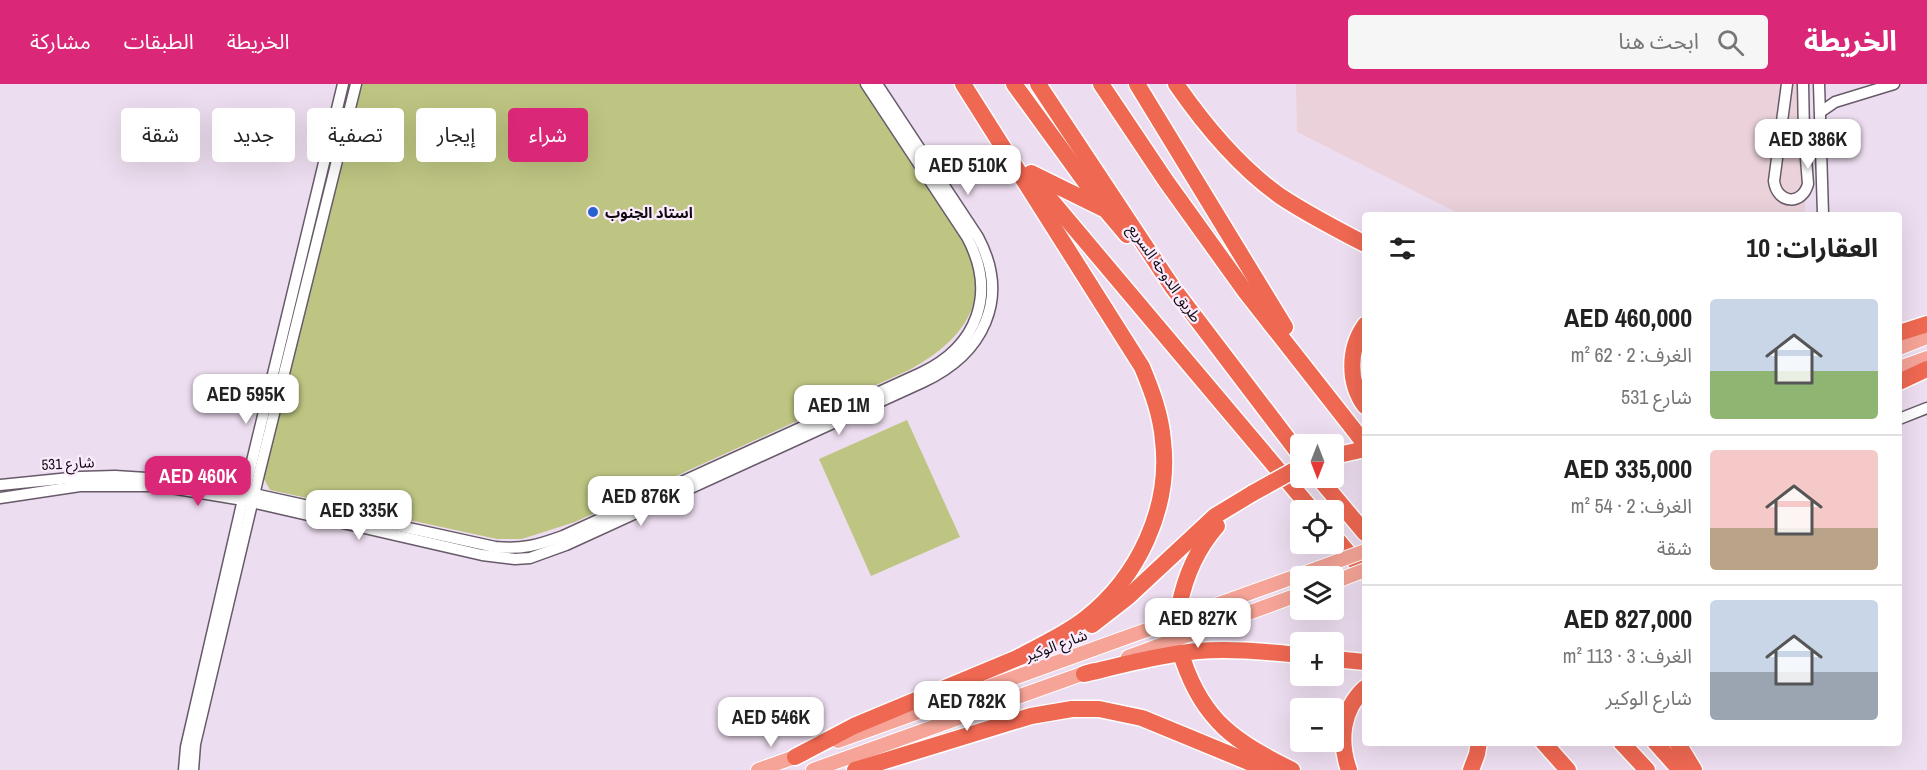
<!DOCTYPE html>
<html lang="ar">
<head>
<meta charset="utf-8">
<style>
	body { margin:0; font-family:"Archivo Narrow","Noto Sans Arabic",sans-serif; background:#f6f6f6; color:#222; direction:rtl; height:100vh; display:flex; flex-direction:column; font-size:22px; white-space:nowrap }
	* { box-sizing:border-box; margin:0 }
	p { font-size:20px; color:#767676 }
	.icon { flex:none; width:33px; height:33px; fill:none; stroke:currentColor; stroke-width:2; stroke-linecap:round; stroke-linejoin:round }
	.map { position:relative; flex:1; overflow:hidden; direction:ltr }
	.side { position:absolute; left:1362px; top:128px; width:540px; height:534px; display:flex; flex-direction:column; background:#fff; border-radius:6px; box-shadow:0 6px 24px #0002; direction:rtl }
	.side>* { flex:none }
	.hud { position:absolute; left:18px; top:24px; width:570px; height:54px; direction:rtl; display:flex; gap:12px }
	.needle { width:39px; rotate:180deg }
	.buttons { position:absolute; left:1290px; top:350px; display:grid; gap:12px }
	.buttons a { display:grid; place-items:center; width:54px; height:54px; border-radius:6px; background:#fff; box-shadow:0 6px 24px #0002; font-size:30px }
	.price { position:absolute; translate:-50% -51px; padding:0 14px; border-radius:12px; background:#fff; color:#222; font-size:20px; line-height:39px; filter:drop-shadow(0 2px 3px #0008) }
	.price::after { content:''; position:absolute; left:50%; top:36px; width:18px; height:14px; margin-left:-9px; background:inherit; clip-path:polygon(0 0,100% 0,50% 100%) }
	.price.current { background:#db2777; color:#fff }
	ul { padding:0; list-style:none }
	li { display:flex; align-items:center; gap:18px; height:150px; padding:0 24px }
	li+li { border-top:2px solid #e0e0e0 }
	li span { display:grid; place-items:center; flex:none; width:168px; height:120px; border-radius:6px; color:#555 }
	li>.icon { margin-inline-start:auto }
	span .icon { width:72px; height:72px; fill:#fffc; stroke-width:1 }
	li b { font-size:26px }
	h2 { display:flex; justify-content:space-between; align-items:center; height:72px; padding:0 24px; font-size:26px }
	.tag { padding:0 21px; border-radius:6px; background:#fff; box-shadow:0 6px 24px #0002; font-size:21px; line-height:54px }
	.tag.current { background:#db2777; color:#fff }
	header { display:flex; align-items:center; gap:36px; box-sizing:border-box; height:84px; padding:0 30px; background:#db2777; color:#fff }
	header strong { font-size:28px }
	nav { display:flex; gap:33px; margin-inline-start:auto; font-size:21px }
	.search { width:420px; height:54px; background:#f6f6f6; display:flex; align-items:center; gap:15px; box-sizing:border-box; padding:0 21px; border-radius:6px; color:#767676; font-size:22px }
	.map>svg:first-child { display:block }
</style>
</head>
<body>
<header>
<strong>الخريطة</strong>
<div class="search"><svg class="icon" aria-label="search" viewBox="0 0 24 24"><circle cx="10" cy="10" r="6"/><path d="M15 15l6 6"/></svg>ابحث هنا</div>
<nav><a>الخريطة</a><a>الطبقات</a><a>مشاركة</a></nav>
</header>
<div class="map">
<svg width="1927" height="686" viewBox="0 0 1927 686">
	<rect width="100%" height="100%" fill="#edddf0"/>
	<!-- commercial -->
	<polygon fill="#ebd2da" points="1296,0 1806,0 1805,130 1460,130 1297,48"/>
	<!-- green -->
	<g fill="#bec582">
		<path d="M358 0H866L967 162C971 172 975 182 976 193 980 238 944 267 909 286L575 438 522 455H497L270 406 263 393Z"/>
		<polygon points="907,336 960,453 871,492 819,375"/>
	</g>
	<g fill="none" stroke-linecap="round" stroke-linejoin="round">
		<defs>
			<g id="minor">
				<path d="M1787 0 1774 97C1777 120 1802 122 1808 100L1804 49 1803 0"/>
				<polyline points="1819,0 1823,130"/>
				<polyline points="1822,27 1835,18 1894,0"/>
				<polyline points="1899,335 1927,324"/>
				<path d="M0 401 80 393 115 392 178 396 254 410 495 463C522 466 538 461 563 452L921 289C978 262 997 209 967 153L866 0"/>
				<path d="M0 414 80 402H156L177 405 243 416 482 471 515 475 530 474 566 461 923 298C983 270 1011 215 978 153L877 0"/>
				<polyline points="184,686 186,663 247,398 343,0"/>
				<polyline points="193,686 195,660 259,390 356,0"/>
			</g>
			<g id="major">
				<polyline points="1899,264 1927,253"/>
				<polyline points="1899,284 1927,274"/>
				<polyline points="1128,573 1300,510"/>
				<polyline points="838,657 1319,484"/>
				<polyline points="758,686 803,670"/>
				<polyline points="813,686 1093,586"/>
			</g>
			<g id="highway">
				<path d="M963 0 1142 283C1152 307 1161 331 1163 357 1171 424 1138 493 1086 534 1066 550 1041 561 1019 573"/>
				<polyline points="1014,0 1105,125 1127,151"/>
				<polyline points="1038,0 1173,204 1300,371"/>
				<polyline points="1101,0 1166,97 1245,207 1365,360"/>
				<polyline points="1137,0 1285,243"/>
				<path d="M1176 0C1205 42 1238 82 1280 112 1307 130 1336 145 1365 160"/>
				<polyline points="1031,89 1102,124"/>
				<polyline points="1034,96 1312,426"/>
				<path d="M1365 241C1348 265 1348 299 1365 322"/>
				<polyline points="1899,249 1927,240"/>
				<polyline points="1899,298 1927,285"/>
				<polyline points="1334,372 1365,365"/>
				<polyline points="1318,393 1365,449"/>
				<polyline points="1334,452 1365,489"/>
				<path d="M1179 523C1185 492 1196 466 1217 442"/>
				<polyline points="1092,541 1128,513 1215,432 1253,409"/>
				<polyline points="1334,575 1365,578"/>
				<path d="M1183 576C1204 638 1236 658 1292 686"/>
				<path d="M1084 590C1122 581 1159 571 1198 567 1231 564 1267 568 1300 571"/>
				<polyline points="1543,658 1568,686"/>
				<polyline points="1621,658 1647,686"/>
				<polyline points="1655,658 1680,686"/>
				<polyline points="1677,658 1694,686"/>
				<polyline points="795,673 854,642 1027,570"/>
				<polyline points="855,686 1031,632 1072,625 1099,625 1142,634 1268,686"/>
				<path d="M1349 686C1339 658 1341 626 1365 604"/>
				<polyline points="1471,686 1477,670 1479,658"/>
			</g>
		</defs>
		<!-- minor casing -->
		<use href="#minor" stroke="#675a69" stroke-width="13"/>
		<!-- major casing -->
		<use href="#major" stroke="#fff" stroke-width="16"/>
		<!-- highway casing -->
		<use href="#highway" stroke="#fff" stroke-width="19"/>
		<!-- minor -->
		<use href="#minor" stroke="#fff" stroke-width="10"/>
		<!-- major -->
		<use href="#major" stroke="#f5a497" stroke-width="14"/>
		<!-- highway -->
		<use href="#highway" stroke="#ef6852" stroke-width="16"/>
		<defs>
			<g id="major-bridge">
				<polyline points="1319,484 1365,467"/>
				<polyline points="1334,498 1365,486"/>
			</g>
			<polyline id="highway-bridge" points="1253,409 1300,383"/>
		</defs>
		<!-- major-bridge casing -->
		<use href="#major-bridge" stroke="#fff" stroke-width="16" stroke-linecap="butt"/>
		<!-- highway-bridge casing -->
		<use href="#highway-bridge" stroke="#fff" stroke-width="19" stroke-linecap="butt"/>
		<!-- major-bridge -->
		<use href="#major-bridge" stroke="#f5a497" stroke-width="14"/>
		<!-- highway-bridge -->
		<use href="#highway-bridge" stroke="#ef6852" stroke-width="16"/>
	</g>
	<!-- markers -->
	<circle fill="#2962cf" stroke="#fbebfd" stroke-width="2" cx="593" cy="128" r="6"/>
	<g text-anchor="middle" dominant-baseline="central" stroke-width="4.5" stroke-linejoin="round" paint-order="stroke">
		<!-- poi labels -->
		<g font-size="15" font-weight="bold" fill="#100b11" stroke="#fbebfd" text-anchor="start">
			<text x="605" y="128">استاد الجنوب</text>
		</g>
		<!-- street labels -->
		<g font-size="15" fill="#100b11" stroke="#fbebfd">
			<text transform="translate(1165 189) rotate(55)">طريق الدوحة السريع</text>
			<text transform="translate(68 379) rotate(-3)">شارع 531</text>
			<text transform="translate(1056 561) rotate(-20)">شارع الوكير</text>
		</g>
	</g>
</svg>
<div class="buttons">
<a><svg class="needle" viewBox="-14 -14 28 28"><path d="M0-13l5 13h-10z" fill="#e53935"/><path d="M0 13l5-13h-10z" fill="#767676"/></svg></a>
<a><svg class="icon" aria-label="locate" viewBox="0 0 24 24"><circle cx="12" cy="12" r="6"/><path d="M12 2v4M12 18v4M2 12h4M18 12h4"/></svg></a>
<a><svg class="icon" aria-label="layers" viewBox="0 0 24 24"><path d="M12 4l9 5-9 5-9-5zM3 14l9 5 9-5"/></svg></a>
<a>+</a>
<a>−</a>
</div>
<b class="price" style="left:1808px;top:86px">AED 386K</b>
<b class="price" style="left:968px;top:112px">AED 510K</b>
<b class="price" style="left:246px;top:341px">AED 595K</b>
<b class="price" style="left:839px;top:352px">AED 1M</b>
<b class="price current" style="left:198px;top:423px">AED 460K</b>
<b class="price" style="left:641px;top:443px">AED 876K</b>
<b class="price" style="left:359px;top:457px">AED 335K</b>
<b class="price" style="left:1198px;top:565px">AED 827K</b>
<b class="price" style="left:967px;top:648px">AED 782K</b>
<b class="price" style="left:771px;top:664px">AED 546K</b>
<div class="hud">
<a class="tag current">شراء</a>
<a class="tag">إيجار</a>
<a class="tag">تصفية</a>
<a class="tag">جديد</a>
<a class="tag">شقة</a>
</div>
<section class="side">
<h2>العقارات: 10<svg class="icon" aria-label="filters" viewBox="0 0 24 24"><path d="M4 7h16M4 17h16"/><circle cx="9" cy="7" r="2"/><circle cx="15" cy="17" r="2"/></svg></h2>
<ul>
<li><span style="background:linear-gradient(#c9d6e8 60%,#8fb573 0)"><svg class="icon" aria-label="home" viewBox="0 0 24 24"><path d="M3 11l9-7 9 7M6 9v11h12V9"/></svg></span><div><b>AED 460,000</b><p>الغرف: 2 · 62 m²</p><p>شارع 531</p></div></li>
<li><span style="background:linear-gradient(#f6c9c9 65%,#b9a48a 0)"><svg class="icon" aria-label="home" viewBox="0 0 24 24"><path d="M3 11l9-7 9 7M6 9v11h12V9"/></svg></span><div><b>AED 335,000</b><p>الغرف: 2 · 54 m²</p><p>شقة</p></div></li>
<li><span style="background:linear-gradient(#c9d6e8 60%,#9aa5b1 0)"><svg class="icon" aria-label="home" viewBox="0 0 24 24"><path d="M3 11l9-7 9 7M6 9v11h12V9"/></svg></span><div><b>AED 827,000</b><p>الغرف: 3 · 113 m²</p><p>شارع الوكير</p></div></li>
</ul>
</section>
</div>
</body>
</html>
